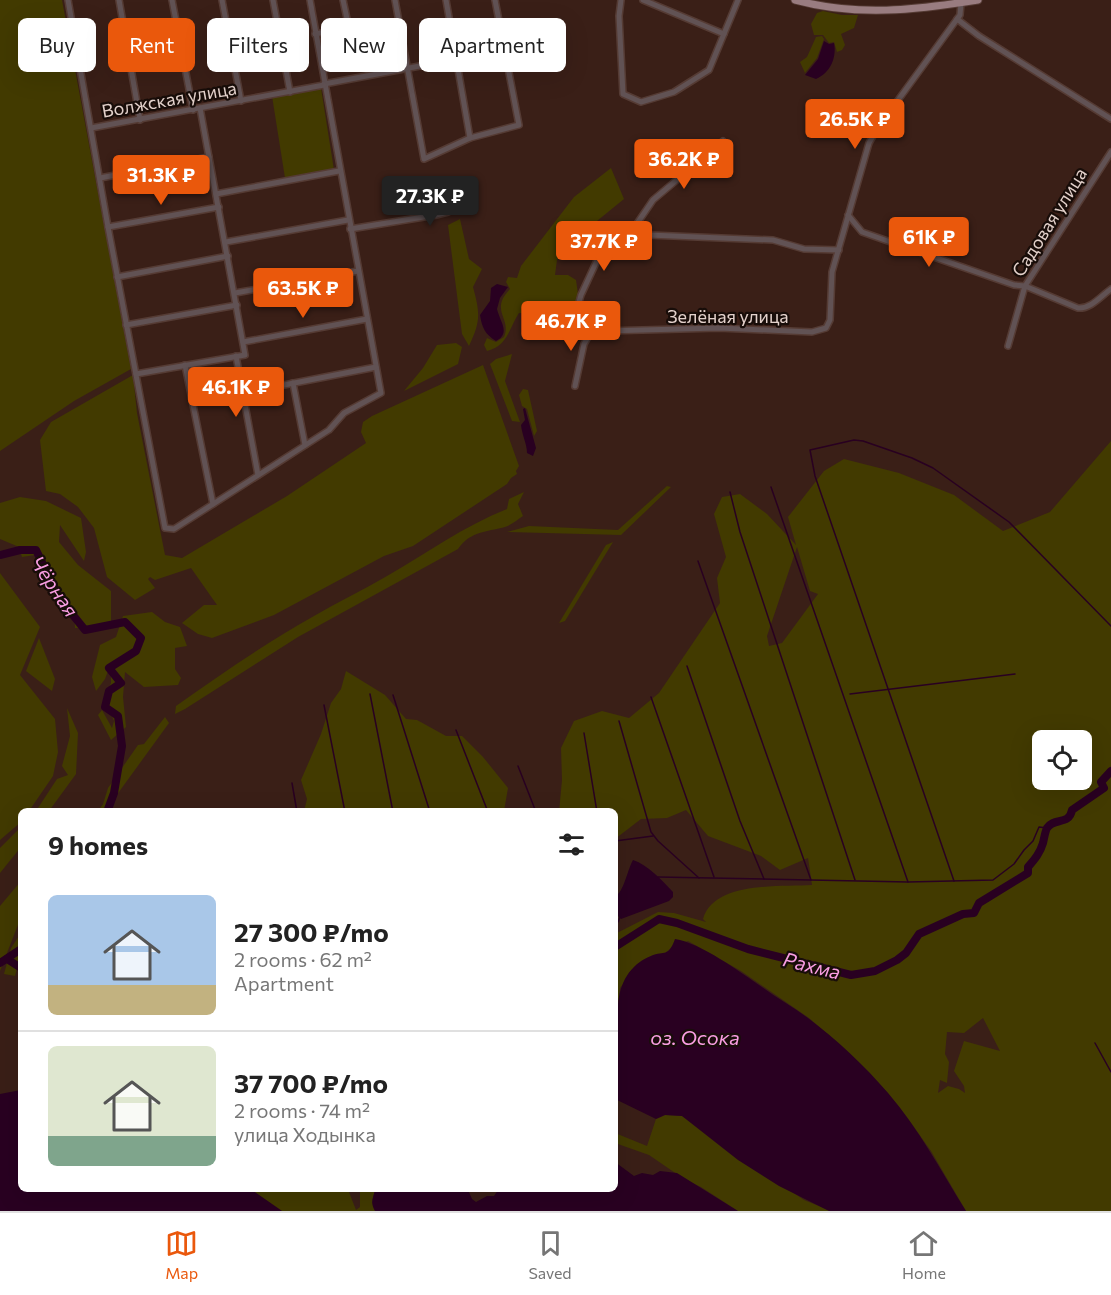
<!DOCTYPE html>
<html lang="en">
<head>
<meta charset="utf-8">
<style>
	body { margin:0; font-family:Commissioner,sans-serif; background:#f2f2f2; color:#222; height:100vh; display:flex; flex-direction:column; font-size:22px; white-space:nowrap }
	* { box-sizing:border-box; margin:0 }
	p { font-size:20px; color:#767676 }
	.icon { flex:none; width:33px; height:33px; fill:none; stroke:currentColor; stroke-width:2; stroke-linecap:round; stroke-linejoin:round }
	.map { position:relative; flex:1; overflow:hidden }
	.side { position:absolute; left:18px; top:808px; width:600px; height:384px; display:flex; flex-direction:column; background:#fff; border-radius:9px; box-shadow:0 6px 24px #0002 }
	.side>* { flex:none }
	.guide { position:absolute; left:18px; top:18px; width:600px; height:54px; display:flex; gap:12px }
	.controls { position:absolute; left:1032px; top:730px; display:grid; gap:12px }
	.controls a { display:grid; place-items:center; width:60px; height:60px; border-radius:9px; background:#fff; box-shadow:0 6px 24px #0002; font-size:30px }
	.price { position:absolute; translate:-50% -51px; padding:0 14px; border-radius:6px; background:#ea580c; color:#fff; font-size:20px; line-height:39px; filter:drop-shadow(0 2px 3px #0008) }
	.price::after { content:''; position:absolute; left:50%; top:36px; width:18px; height:14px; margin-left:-9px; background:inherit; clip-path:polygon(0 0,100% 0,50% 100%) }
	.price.on { background:#222; color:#fff }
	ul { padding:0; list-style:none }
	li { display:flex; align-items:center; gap:18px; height:150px; padding:0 30px }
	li+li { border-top:2px solid #e0e0e0 }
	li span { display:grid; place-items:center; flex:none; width:168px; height:120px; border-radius:9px; color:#555 }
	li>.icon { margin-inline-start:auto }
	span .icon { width:72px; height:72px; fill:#fffc; stroke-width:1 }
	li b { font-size:26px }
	h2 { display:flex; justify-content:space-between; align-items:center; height:72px; padding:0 30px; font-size:26px }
	.chip { padding:0 21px; border-radius:9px; background:#fff; box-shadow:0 6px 24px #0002; font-size:21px; line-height:54px }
	.chip.on { background:#ea580c; color:#fff }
	.tab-bar { display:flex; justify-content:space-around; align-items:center; height:84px; border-top:2px solid #e0e0e0; background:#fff; font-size:16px; color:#767676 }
	.tab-bar a { display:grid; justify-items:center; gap:3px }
	.tab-bar .on { color:#ea580c }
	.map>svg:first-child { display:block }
</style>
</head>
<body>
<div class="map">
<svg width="1111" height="1211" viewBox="0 0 1111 1211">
	<rect width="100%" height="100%" fill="#3a1f17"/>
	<!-- green -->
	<g fill="#423a00" fill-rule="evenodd">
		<polygon points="0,0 62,0 131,369 74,401 0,451"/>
		<polygon points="823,11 842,15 858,15 854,28 841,34 845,45 842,50 837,52 834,42 829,43 823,35 814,35 811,24 817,13"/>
		<polygon points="822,36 824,39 817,58 805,73 800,62 807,57 816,37"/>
		<polygon points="321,88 334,170 285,178 272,96"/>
		<path d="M611 168 624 199 581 234 557 260 555 275H568L576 280 578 294 575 310 577 317 519 313C509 328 508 346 487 351L484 345 487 338 496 342 504 337C512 318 489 311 510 289L506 282 508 277 517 278 521 266 574 197Z"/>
		<path d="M460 219 469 259 482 269 473 287C480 313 481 321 469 346L462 334 448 225Z"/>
		<polygon points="456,343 462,347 458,364 404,391 423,368 437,345"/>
		<polygon points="512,354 505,381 520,422 512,421 490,364 496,359"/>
		<polygon points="483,365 519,466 516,471 517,474 511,478 507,484 413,546 384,556 274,615 212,638 198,634 182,623 204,605 217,605 191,568 155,580 150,577 148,579 155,588 135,600 107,577 94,528 78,507 60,494 46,491 40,440 51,422 133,375 137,413 165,555 182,558 287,496 366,443 361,432 363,422 372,416"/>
		<polygon points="523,389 528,390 537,431 534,436 527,409 522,406 519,395"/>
		<path d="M1111 441V1211H966L931 1151 906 1116 887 1092 848 1052 809 1018 741 971 688 941 672 947 664 954 653 955 641 961 620 988 618 1005 615 1007V934L658 912 674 913 706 922 703 919C714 881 779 887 812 885L808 858 780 870 761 856 708 836 686 810 667 818 641 819 615 839V812H559L562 780 561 748 574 721 602 711 629 718 659 693 720 603 717 578 726 557 714 514 722 497 740 494 767 514 796 545 788 517 824 471 844 459 899 473 954 495 1003 531 1050 512ZM797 547 810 591 818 594 782 643 769 646 767 636ZM1042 741H1082V780H1042ZM983 1018 1000 1051 964 1041 954 1071 964 1086 965 1093 959 1089 948 1086 938 1093 940 1080 947 1083 949 1062 945 1054 947 1032 964 1033Z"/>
		<polygon points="667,486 671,487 621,535 507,532 529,526 618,530"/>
		<path d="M524 492 518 504 523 516C517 520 509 527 501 528 483 532 469 533 458 549L298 637 185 709 175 714 176 706C221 674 266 643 314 616 338 602 363 590 387 576 427 553 464 526 507 509L509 499Z"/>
		<polygon points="20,497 46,501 81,518 86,552 84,561 60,525 59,542 78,565 111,591 111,628 75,628 74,611 36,569 35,555 22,557 19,547 0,539 0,503"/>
		<polygon points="613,542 565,621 559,623 606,545"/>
		<polygon points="0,573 40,627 20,675 55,719 58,752 53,776 29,811 21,812 21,822 0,840"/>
		<polygon points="152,612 165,622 180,627 187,646 175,648 175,669 181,678 178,685 144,687 125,672 123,697 126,727 111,740 98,715 102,710 112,728 114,721 104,698 111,683 111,663 105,679 96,691 92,677 100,645 116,637 123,616"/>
		<polygon points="39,638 55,679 52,691 26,671"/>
		<polygon points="346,671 385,695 406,719 417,720 446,736 462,736 483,757 508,788 504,811 304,811 307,799 301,780 321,734 331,703 341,689"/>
		<polygon points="67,708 78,733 76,774 49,811 36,811 57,779 68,775 62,766 70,736"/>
		<polygon points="165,717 169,723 116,796 111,811 98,811 103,804 108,788 138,745 144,744"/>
		<polygon points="21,827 21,847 0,873 0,848"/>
		<polygon points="21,881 21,917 0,971 0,906"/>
		<polygon points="21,933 21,953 15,976 4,974 11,948"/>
		<polygon points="665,1115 682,1116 804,1200 831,1211 738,1211 701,1187 684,1179 649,1155 615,1143 615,1133 647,1146 656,1119"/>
		<polygon points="252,1190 349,1190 349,1192 356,1210 360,1207 360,1190 375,1190 372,1202 375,1211 282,1211"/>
	</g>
	<!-- water -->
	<g fill="#290021">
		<path d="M824 41 829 44 834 43C837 58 830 73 816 79L805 75 818 59Z"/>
		<path d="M497 284 508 287 500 298 497 309C500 322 511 333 496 341 485 334 482 328 480 315L490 301 491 288Z"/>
		<path d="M525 408 536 448 533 456 527 453C527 444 522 435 521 425L525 420 523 409Z"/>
		<path d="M633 860C648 865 662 880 673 892V897L669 901 621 919 615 913 618 894C624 889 628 869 633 860Z"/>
		<path d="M675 939C701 943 740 972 762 987 777 998 793 1007 808 1018 836 1039 865 1066 888 1093 919 1129 941 1171 966 1211H829L779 1186 738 1160 682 1116 665 1115 656 1119 615 1099V1007L618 1005C620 983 629 965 651 956 665 950 668 958 675 939Z"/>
		<polygon points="21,1090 21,1190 252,1190 282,1211 0,1211 0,1094"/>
		<path d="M615 1162 634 1176 642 1173 653 1175 660 1171 677 1173 738 1211H375C370 1203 373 1198 375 1190L387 1191 468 1190 472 1199 476 1202 487 1196H494L498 1190H615Z"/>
	</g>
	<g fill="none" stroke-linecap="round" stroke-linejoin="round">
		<!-- stream -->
		<g stroke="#290021" stroke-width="1.5">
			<polyline points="771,487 908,882"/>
			<polyline points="730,492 740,532 855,880"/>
			<polyline points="698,561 811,880"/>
			<polyline points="687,666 740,821 764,879"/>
			<polyline points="370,694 393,812"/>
			<polyline points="850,694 1015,674"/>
			<polyline points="393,695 430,812"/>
			<polyline points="651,697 714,877"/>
			<polyline points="324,705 345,812"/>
			<polyline points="619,721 651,832 658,841 699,878"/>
			<polyline points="456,730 488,812"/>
			<polyline points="584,733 597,812"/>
			<polyline points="518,766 536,812"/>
			<polyline points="292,783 297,812"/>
			<polyline points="615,841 653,836"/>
			<polyline points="658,877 908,882 993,880 1014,864 1024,850 1033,841 1039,827 1047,828"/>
			<polyline points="954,881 815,476 810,450 854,440 863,441 912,458 933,468 1009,522 1111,626"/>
			<polyline points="615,922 618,922 620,917"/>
			<polyline points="1095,1043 1111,1072"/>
		</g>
		<!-- river -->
		<g stroke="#290021" stroke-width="8">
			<polyline points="0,555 20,550 36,550 60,599 85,630 125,622 141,638 136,651 109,668 121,683 109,691 105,707 118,716 122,746 114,793 107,812"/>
			<path d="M615 947 659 919 677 923 748 949 851 975 875 971 897 960 906 953 919 934 963 914 974 913 979 903 1028 873V867C1035 859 1040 853 1043 843 1044 839 1045 832 1047 828 1054 817 1069 826 1072 810L1104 788 1101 782 1111 771"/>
			<polyline points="7,959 21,968"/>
			<polyline points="0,963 21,949"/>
		</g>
		<defs>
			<g id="minor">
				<polyline points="68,0 108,227 165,528 174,529 329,430 344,413 381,393 310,0"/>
				<polyline points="119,0 140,120"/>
				<polyline points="172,0 193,110"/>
				<polyline points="222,0 241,101"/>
				<polyline points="273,0 290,92"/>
				<polyline points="343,0 349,28"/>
				<polyline points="395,0 424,159 470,138 519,125 495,0"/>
				<polyline points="446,0 470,138"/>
				<polyline points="621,0 619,16 623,94 641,102 674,92 709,70 738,0"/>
				<polyline points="643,0 724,34"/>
				<polyline points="957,19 979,36 1111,119"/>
				<polyline points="315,34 373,23"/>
				<polyline points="324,84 505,50"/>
				<polyline points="91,128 324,85"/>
				<polyline points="723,141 653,200 634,228 608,244 600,254 581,295 577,309 580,319 587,325 596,330 604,331 719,328 812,332 826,328 830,320 832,272 869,143 877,129 960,15 961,3"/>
				<polyline points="100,178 209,157"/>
				<polyline points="216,194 339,171"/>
				<path d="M848 215 862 232 1014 285 1025 286 1078 308C1091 309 1101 296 1111 289"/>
				<polyline points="108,227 219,207"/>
				<polyline points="634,228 649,235 773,240 804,249 839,250"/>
				<polyline points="350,229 436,215 448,212 447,207 441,208 436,215"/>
				<polyline points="226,242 348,220"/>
				<polyline points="117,277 228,256"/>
				<polyline points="235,293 358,271"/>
				<polyline points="126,325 237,305"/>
				<polyline points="243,342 367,319"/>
				<polyline points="1008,346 1025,286 1111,152"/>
				<polyline points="236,356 258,475"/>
				<polyline points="185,365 213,504"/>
				<polyline points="136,374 245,355 200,108"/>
				<polyline points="293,383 305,445"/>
				<polyline points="575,386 584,344 593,329"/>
				<polyline points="243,393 376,367"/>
			</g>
			<path id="major" d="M795 0C858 17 915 10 978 0"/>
		</defs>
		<!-- minor casing -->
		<use href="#minor" stroke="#553b34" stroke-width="8"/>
		<!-- major casing -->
		<use href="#major" stroke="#553b34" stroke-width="9"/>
		<!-- minor -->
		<use href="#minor" stroke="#615254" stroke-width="5"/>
		<!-- major -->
		<use href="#major" stroke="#997c80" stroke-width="7"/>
	</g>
	<g text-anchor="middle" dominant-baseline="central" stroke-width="4.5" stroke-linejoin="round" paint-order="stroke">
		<!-- street labels -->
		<g font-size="18" fill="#e3d1cb" stroke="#180d09">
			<text transform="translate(169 99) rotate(-10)">Волжская улица</text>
			<text transform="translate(1049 222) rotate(-58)">Садовая улица</text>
			<text x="728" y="316">Зелёная улица</text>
		</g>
		<!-- water labels -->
		<g font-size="20" font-style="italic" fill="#f99de2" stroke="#180d09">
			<text transform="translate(55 586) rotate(56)">Чёрная</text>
			<text transform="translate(812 965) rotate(14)">Рахма</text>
			<text x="695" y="1037">оз. Осока</text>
		</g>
	</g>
</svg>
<div class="controls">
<a><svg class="icon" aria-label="locate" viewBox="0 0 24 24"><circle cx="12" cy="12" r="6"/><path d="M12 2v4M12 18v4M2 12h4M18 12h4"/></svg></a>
</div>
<b class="price" style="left:855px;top:150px">26.5K ₽</b>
<b class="price" style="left:684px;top:190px">36.2K ₽</b>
<b class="price" style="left:161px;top:206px">31.3K ₽</b>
<b class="price on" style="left:430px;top:227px">27.3K ₽</b>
<b class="price" style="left:929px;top:268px">61K ₽</b>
<b class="price" style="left:604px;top:272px">37.7K ₽</b>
<b class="price" style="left:303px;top:319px">63.5K ₽</b>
<b class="price" style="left:571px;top:352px">46.7K ₽</b>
<b class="price" style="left:236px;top:418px">46.1K ₽</b>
<div class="guide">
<a class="chip">Buy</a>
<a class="chip on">Rent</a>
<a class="chip">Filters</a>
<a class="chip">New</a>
<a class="chip">Apartment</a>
</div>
<section class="side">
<h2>9 homes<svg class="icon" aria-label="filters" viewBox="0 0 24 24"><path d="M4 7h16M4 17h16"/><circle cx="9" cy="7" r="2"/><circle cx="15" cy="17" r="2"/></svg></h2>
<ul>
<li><span style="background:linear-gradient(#a9c7e8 75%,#c2b280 0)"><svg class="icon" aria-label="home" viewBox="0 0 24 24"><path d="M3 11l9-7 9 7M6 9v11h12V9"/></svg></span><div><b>27 300 ₽/mo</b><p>2 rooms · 62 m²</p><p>Apartment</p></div></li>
<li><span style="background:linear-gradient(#dfe7d0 75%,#7fa58c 0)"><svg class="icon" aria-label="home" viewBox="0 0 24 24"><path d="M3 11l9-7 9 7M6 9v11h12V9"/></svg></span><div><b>37 700 ₽/mo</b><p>2 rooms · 74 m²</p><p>улица Ходынка</p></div></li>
</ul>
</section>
</div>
<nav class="tab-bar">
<a class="on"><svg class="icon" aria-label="map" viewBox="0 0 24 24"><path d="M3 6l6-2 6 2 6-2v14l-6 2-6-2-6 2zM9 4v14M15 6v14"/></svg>Map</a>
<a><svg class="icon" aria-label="saved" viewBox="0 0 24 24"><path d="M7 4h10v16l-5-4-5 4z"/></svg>Saved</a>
<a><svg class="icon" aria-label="home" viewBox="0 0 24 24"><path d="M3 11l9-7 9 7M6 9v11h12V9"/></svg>Home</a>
</nav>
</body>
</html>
